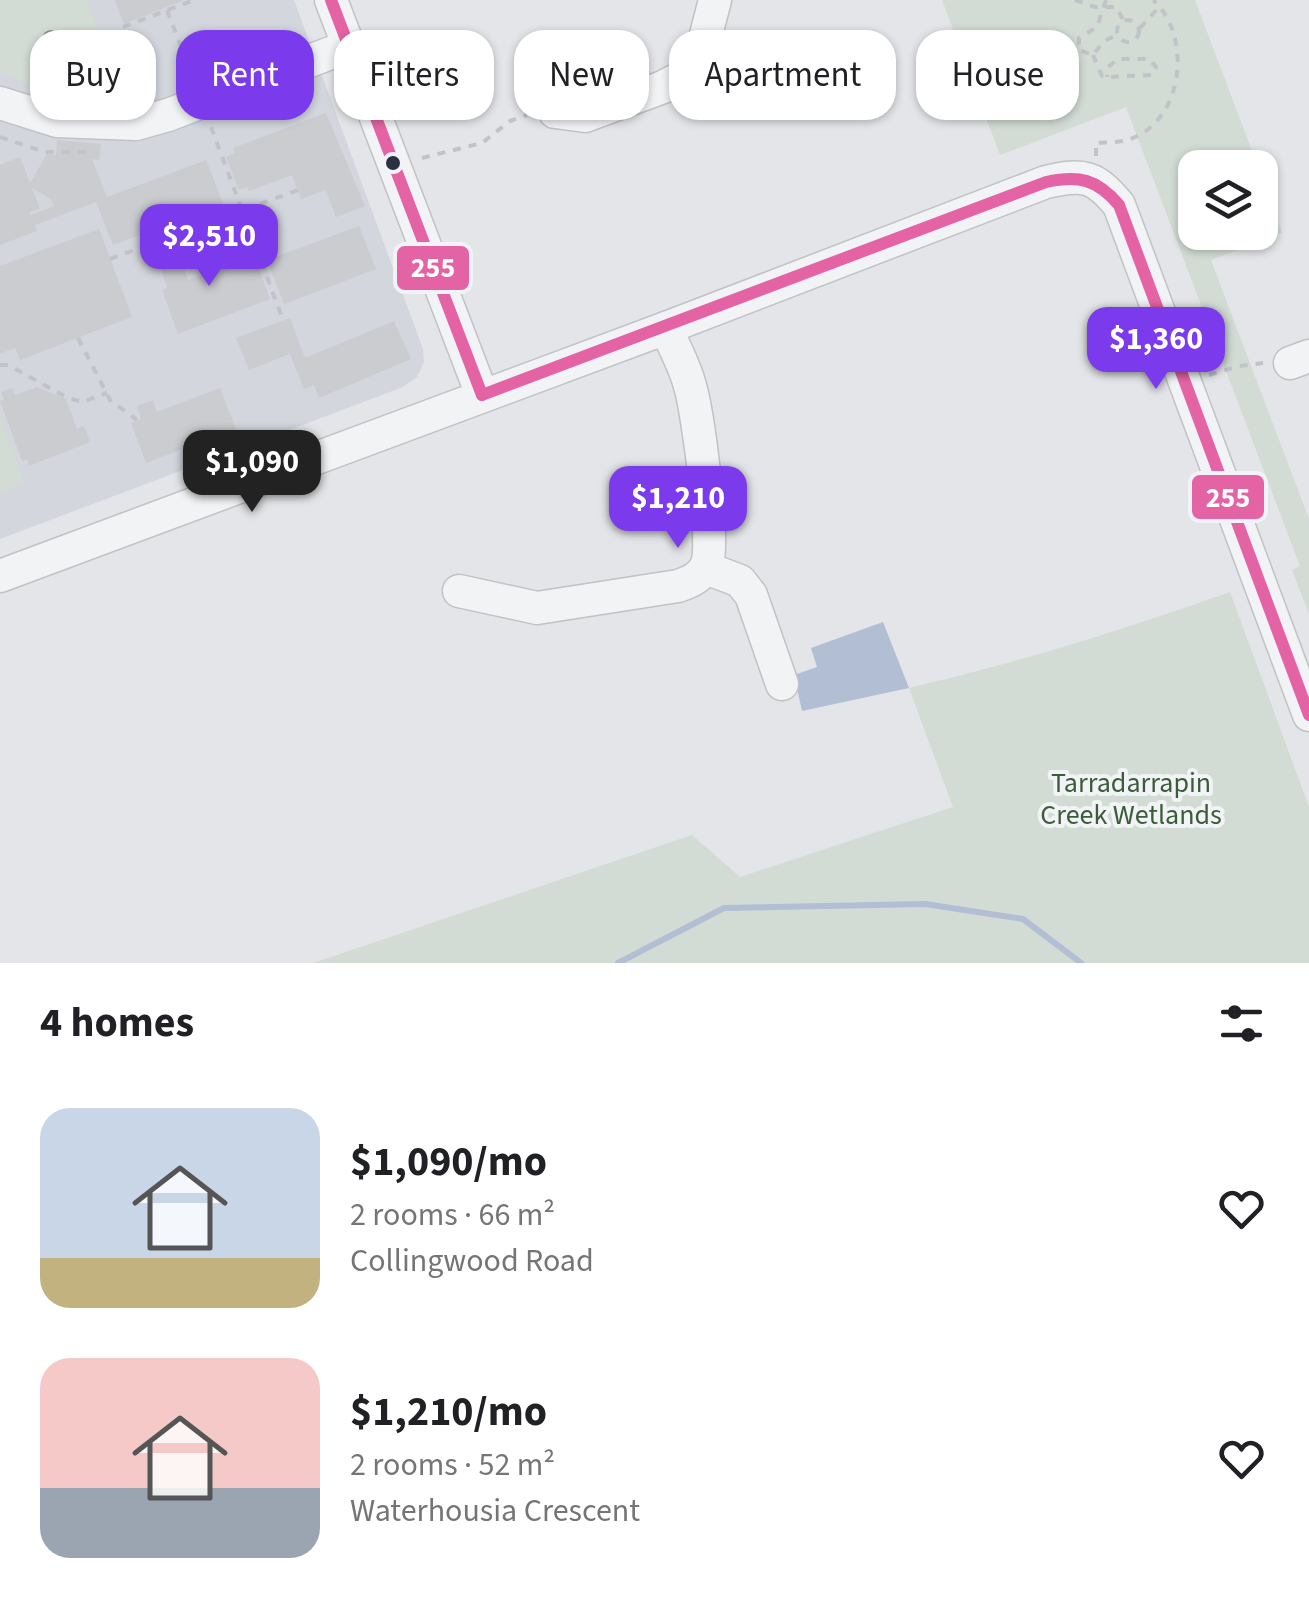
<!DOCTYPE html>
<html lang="en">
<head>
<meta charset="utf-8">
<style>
	body { margin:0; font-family:"Source Sans 3",sans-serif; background:#f2f2f2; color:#202124; height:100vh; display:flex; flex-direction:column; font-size:38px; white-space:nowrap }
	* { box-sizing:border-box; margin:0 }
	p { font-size:32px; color:#757577 }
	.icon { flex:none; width:55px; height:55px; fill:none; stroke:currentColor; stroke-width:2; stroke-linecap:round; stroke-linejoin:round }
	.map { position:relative; height:963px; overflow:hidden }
	.details { display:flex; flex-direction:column; background:#fff; flex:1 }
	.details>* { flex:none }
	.hud { position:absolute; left:30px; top:30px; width:1250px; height:90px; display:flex; gap:20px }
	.fabs { position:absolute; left:1178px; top:150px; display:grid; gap:20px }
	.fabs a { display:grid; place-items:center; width:100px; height:100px; border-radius:20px; background:#fff; box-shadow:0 2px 8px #0004; font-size:50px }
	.price { position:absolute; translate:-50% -85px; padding:0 22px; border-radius:20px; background:#7c3aed; color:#fff; font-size:32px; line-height:65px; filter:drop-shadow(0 2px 5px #0008) }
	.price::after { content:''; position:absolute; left:50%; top:60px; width:30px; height:22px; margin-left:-15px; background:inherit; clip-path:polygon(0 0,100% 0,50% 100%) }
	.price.active { background:#222; color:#fff }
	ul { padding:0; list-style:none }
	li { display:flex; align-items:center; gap:30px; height:250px; padding:0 40px }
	li span { display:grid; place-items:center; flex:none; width:280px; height:200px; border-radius:30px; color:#555 }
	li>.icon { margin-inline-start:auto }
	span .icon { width:120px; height:120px; fill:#fffc; stroke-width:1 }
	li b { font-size:42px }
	h2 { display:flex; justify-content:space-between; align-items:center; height:120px; padding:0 40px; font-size:42px }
	.pill { padding:0 35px; border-radius:30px; background:#fff; box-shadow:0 2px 8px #0004; font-size:35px; line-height:90px }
	.pill.active { background:#7c3aed; color:#fff }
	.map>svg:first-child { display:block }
</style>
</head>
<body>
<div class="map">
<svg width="1309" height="963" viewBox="0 0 1309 963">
	<rect width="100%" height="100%" fill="#e3e5e8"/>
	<!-- built -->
	<polygon fill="#d3d6dd" points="0,0 294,0 423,349 424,362 417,377 403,387 0,539"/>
	<!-- green -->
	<g fill="#d2dcd4">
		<polygon points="0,0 87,0 105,48 112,47 120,99 42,90 0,72"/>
		<polygon points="942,0 1195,0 1258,167 1195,168 1195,232 1260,232 1260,174 1282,233 1211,260 1309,519 1309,614 1292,570 1300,566 1126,107 1000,155"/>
		<polygon points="0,417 25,482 0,492"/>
		<path d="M1230 592 1309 807V963H313L692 835 740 877 953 807 909 688C1021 662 1122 630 1230 592Z"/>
	</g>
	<!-- water -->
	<polygon fill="#b2bed3" points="883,622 909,688 802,711 794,675 817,667 811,648"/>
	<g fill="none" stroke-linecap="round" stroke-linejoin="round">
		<!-- stream -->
		<polyline stroke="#b2bed3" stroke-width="6" points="618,963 724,908 925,904 1023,919 1081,963"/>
	</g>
	<!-- building -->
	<g fill="#cbccd0" fill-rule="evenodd">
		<polygon points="115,0 184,0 124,24"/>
		<polygon points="326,113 365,206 336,217 326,190 301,199 292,175 249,191 247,187 239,190 226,157 235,153 233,148"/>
		<path d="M57 140 101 144 99 160 92 159 107 197 206 160 223 203 113 245 96 202 35 225 37 231 0 245V165L20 157 30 183 47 154 56 155ZM32 188 52 200 54 206 31 215 30 212 40 209Z"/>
		<polygon points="359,226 376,269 284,304 267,260"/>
		<polygon points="99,229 132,317 20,360 15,348 0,354 0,266"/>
		<polygon points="175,240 188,280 254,255 270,299 178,334 162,290 167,288 155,249"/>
		<polygon points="290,318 305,358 394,321 411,359 319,398 314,385 304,389 290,354 249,370 236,338"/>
		<polygon points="37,387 66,399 77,429 84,426 90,442 29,466 27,459 22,461 0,401 4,400 1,392 12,388 15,395"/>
		<polygon points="220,388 236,429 146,463 131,423 141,419 137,406 153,400 157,412"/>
	</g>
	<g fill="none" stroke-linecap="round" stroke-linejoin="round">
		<defs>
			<g id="minor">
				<polyline points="331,0 482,395"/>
				<polyline points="0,103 57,121 136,124 168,115 349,46"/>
				<polyline points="555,112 585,116 663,87 686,75 701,54 715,0"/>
				<polyline points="1290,363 1309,356"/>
				<polyline points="706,568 740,581 751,595 782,684"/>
				<path d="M0 576 666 328 1046 182C1084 173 1095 176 1119 205L1309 715"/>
				<path d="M459 591 537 608 678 586C690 582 702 577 707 564 715 541 698 413 690 386 685 366 674 347 666 328"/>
			</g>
		</defs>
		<!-- minor casing -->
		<use href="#minor" stroke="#c0c2c6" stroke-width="35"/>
		<!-- path -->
		<g stroke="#c2c3c8" stroke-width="4" stroke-dasharray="8 8" stroke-linecap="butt">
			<polyline points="1075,0 1095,7 1116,7 1124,21"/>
			<polyline points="1106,0 1097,27 1079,38 1079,50 1093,55 1104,41 1117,35"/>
			<polyline points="167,10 192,76"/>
			<circle cx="1128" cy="31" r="11"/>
			<polyline points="123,27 194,0"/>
			<polyline points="1140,28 1160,6"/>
			<polyline points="1093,55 1102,76 1107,77 1152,75 1156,67 1149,59 1118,59 1108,67 1107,77"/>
			<polyline points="211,127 283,320"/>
			<polyline points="0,137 45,152 94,152"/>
			<path d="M1096 156V143C1108 142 1124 143 1135 137 1185 115 1191 34 1153 0"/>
			<polyline points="422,158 482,143 510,121 527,115"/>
			<polyline points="110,259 298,190"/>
			<polyline points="78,338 110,400 137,420"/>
			<polyline points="0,365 8,365 68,398 82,402 107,393"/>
			<polyline points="1209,375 1239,366 1263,363"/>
		</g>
		<!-- minor -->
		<use href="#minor" stroke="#f2f3f5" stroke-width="32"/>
		<defs>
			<g id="bus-1">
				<polyline points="331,0 482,395"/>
				<path d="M482 395 1046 182C1079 175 1097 179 1119 205L1309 715"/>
			</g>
		</defs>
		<!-- bus-1 casing -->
		<use href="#bus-1" stroke="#f1f3f7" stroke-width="20"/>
		<!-- bus-1 -->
		<use href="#bus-1" stroke="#e463a4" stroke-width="12"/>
	</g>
	<!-- trees -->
	<g fill="#869a87">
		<circle cx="51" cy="39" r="9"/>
		<circle cx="66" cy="51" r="9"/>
		<circle cx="41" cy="55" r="9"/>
	</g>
	<!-- markers -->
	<circle fill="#2a3042" stroke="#f1f3f7" stroke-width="4" cx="393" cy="163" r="9"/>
	<g text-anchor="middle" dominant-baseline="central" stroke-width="8" stroke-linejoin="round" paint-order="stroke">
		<!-- park labels -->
		<g font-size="28" fill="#3a5d37" stroke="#f1f3f7">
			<text x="1131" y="783">Tarradarrapin<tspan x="1131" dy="32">Creek Wetlands</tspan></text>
		</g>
	</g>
	<g stroke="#f1f3f7" stroke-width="4">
		<rect x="395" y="244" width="76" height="48" rx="10" fill="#e463a4"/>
		<rect x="1190" y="473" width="76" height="48" rx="10" fill="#e463a4"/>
	</g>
	<g font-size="28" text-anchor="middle" font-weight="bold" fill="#fff">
		<text x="433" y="277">255</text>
		<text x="1228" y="507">255</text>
	</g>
</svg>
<div class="fabs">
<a><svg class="icon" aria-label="layers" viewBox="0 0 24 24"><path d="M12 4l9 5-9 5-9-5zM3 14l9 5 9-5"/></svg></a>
</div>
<b class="price" style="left:209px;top:289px">$2,510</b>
<b class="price" style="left:1156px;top:392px">$1,360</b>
<b class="price active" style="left:252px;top:515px">$1,090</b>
<b class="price" style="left:678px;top:551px">$1,210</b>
<div class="hud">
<a class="pill">Buy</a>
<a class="pill active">Rent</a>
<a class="pill">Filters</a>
<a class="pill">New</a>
<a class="pill">Apartment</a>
<a class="pill">House</a>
</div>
</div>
<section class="details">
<h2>4 homes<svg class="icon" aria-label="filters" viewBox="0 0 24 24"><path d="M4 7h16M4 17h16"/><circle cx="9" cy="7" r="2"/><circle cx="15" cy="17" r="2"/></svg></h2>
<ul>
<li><span style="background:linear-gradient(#c9d6e8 75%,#c2b280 0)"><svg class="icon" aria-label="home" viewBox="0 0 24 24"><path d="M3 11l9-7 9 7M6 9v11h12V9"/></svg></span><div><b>$1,090/mo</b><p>2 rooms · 66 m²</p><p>Collingwood Road</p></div><svg class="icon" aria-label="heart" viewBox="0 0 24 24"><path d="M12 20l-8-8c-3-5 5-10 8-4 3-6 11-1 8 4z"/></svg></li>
<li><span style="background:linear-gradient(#f6c9c9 65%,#9aa5b1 0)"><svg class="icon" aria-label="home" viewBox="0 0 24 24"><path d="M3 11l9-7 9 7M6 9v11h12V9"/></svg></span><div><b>$1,210/mo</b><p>2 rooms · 52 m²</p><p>Waterhousia Crescent</p></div><svg class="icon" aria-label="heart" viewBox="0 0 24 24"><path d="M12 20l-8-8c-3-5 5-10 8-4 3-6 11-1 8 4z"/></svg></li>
</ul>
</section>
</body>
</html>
